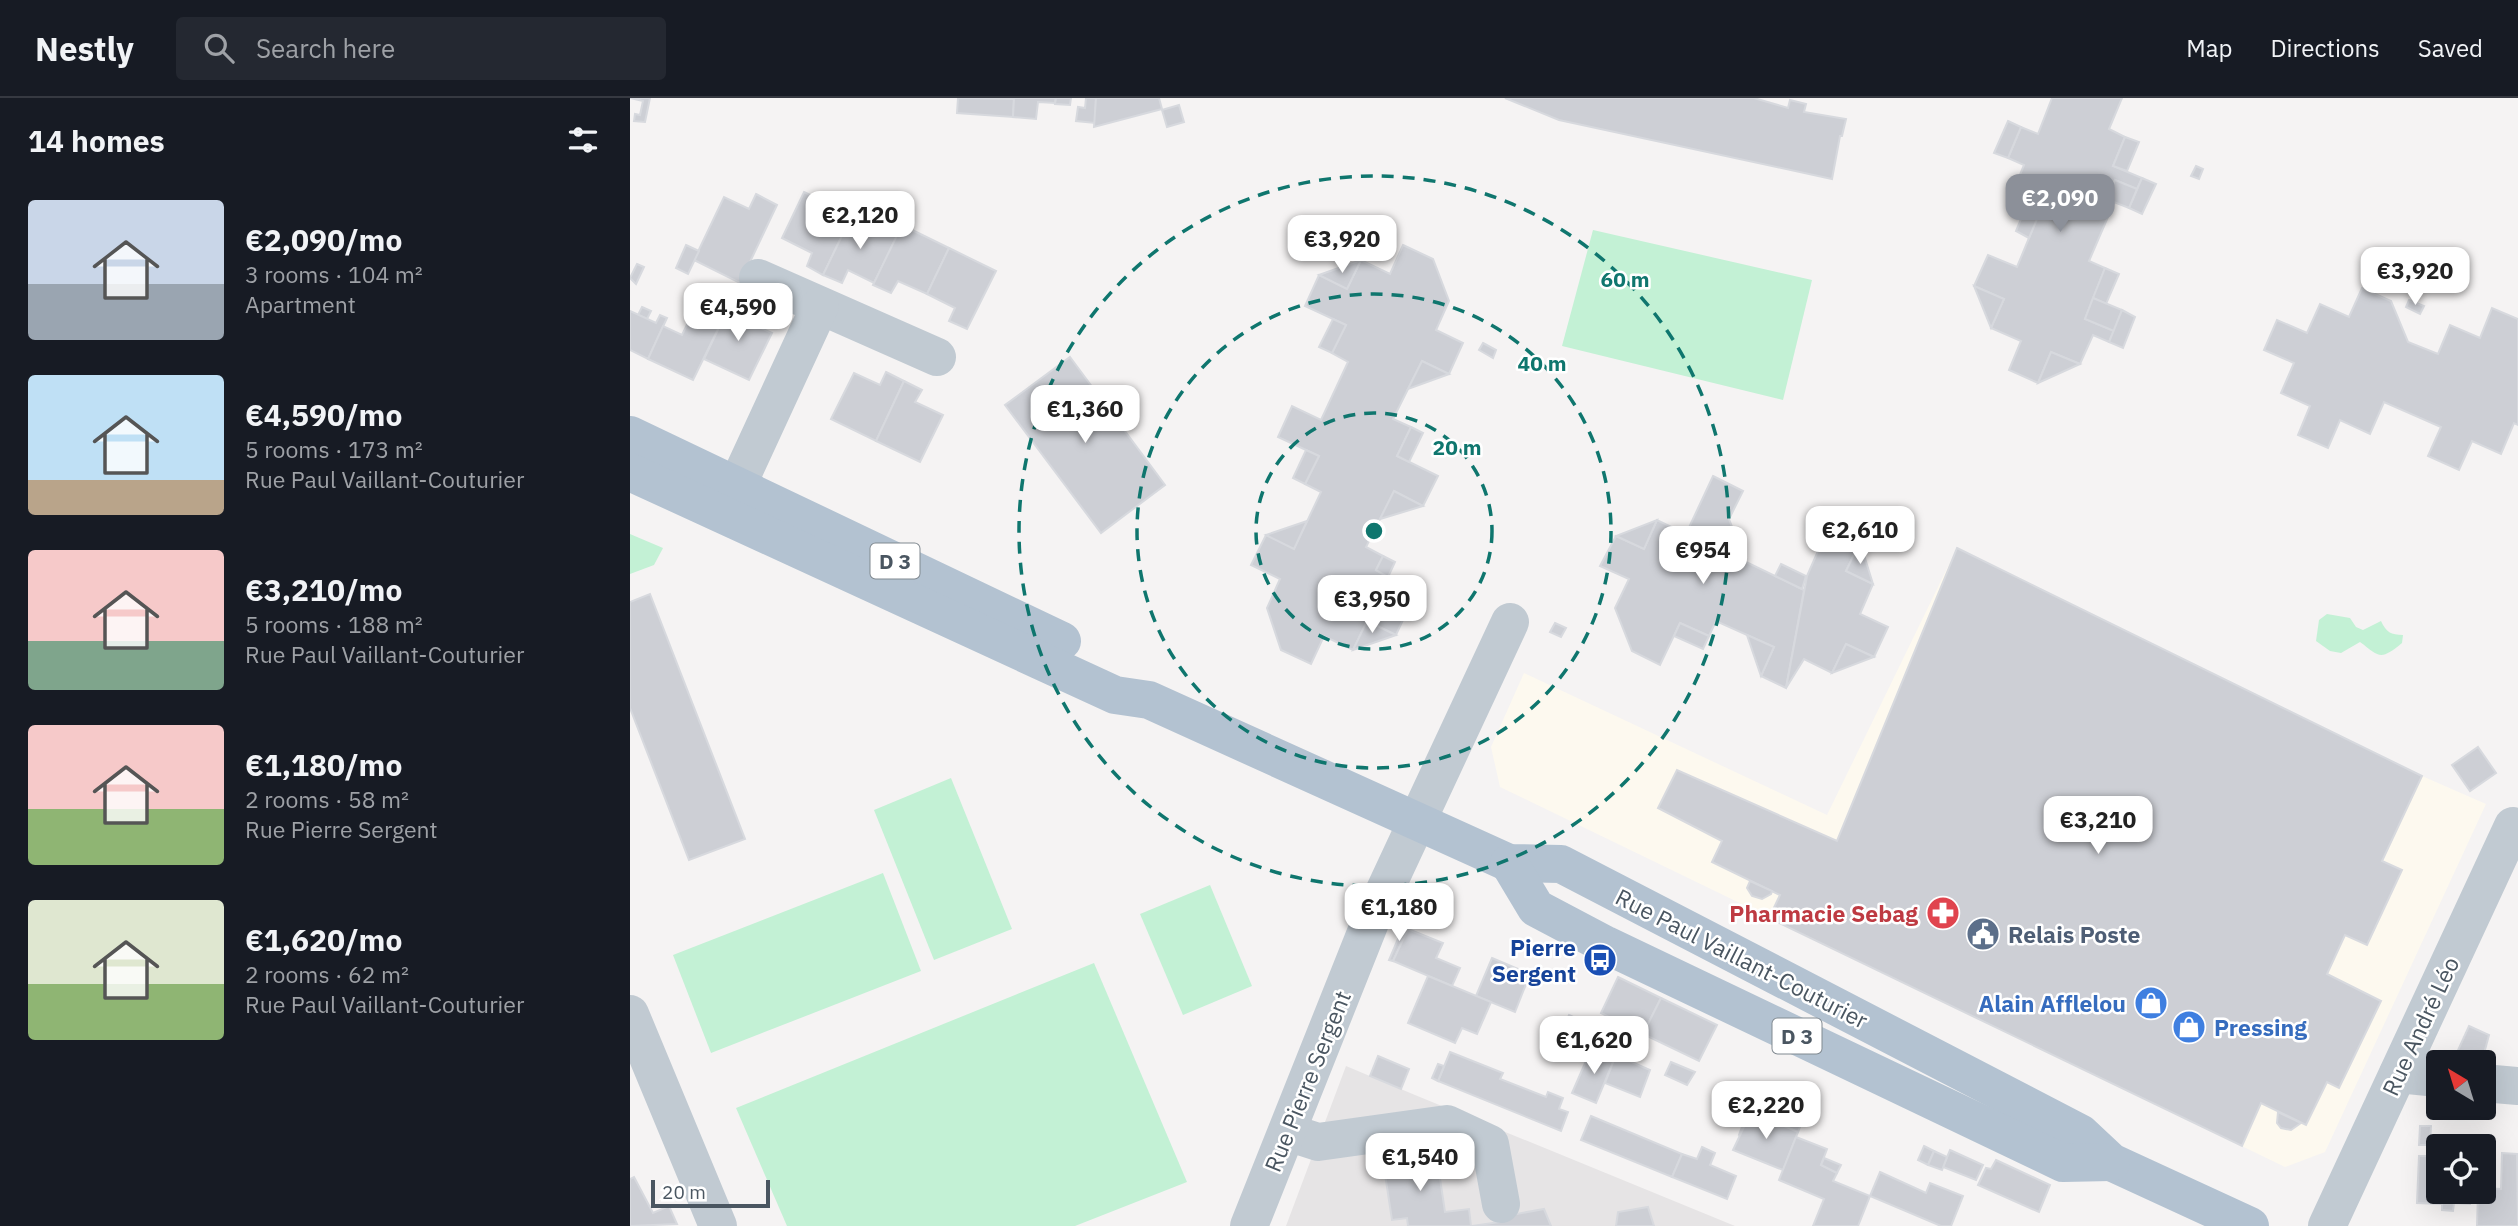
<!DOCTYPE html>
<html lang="en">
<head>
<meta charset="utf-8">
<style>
	body { margin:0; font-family:"IBM Plex Sans",sans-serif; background:#242831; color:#f1f3f6; height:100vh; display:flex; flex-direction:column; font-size:26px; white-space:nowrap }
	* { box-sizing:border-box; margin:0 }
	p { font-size:23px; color:#9ea1a6 }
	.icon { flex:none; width:38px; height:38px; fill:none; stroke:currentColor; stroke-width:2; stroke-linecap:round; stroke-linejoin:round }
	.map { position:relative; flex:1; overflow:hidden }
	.sheet { display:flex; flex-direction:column; background:#171b24; width:630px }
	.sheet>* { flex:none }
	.needle { width:46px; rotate:322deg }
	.fabs { position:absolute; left:1796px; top:952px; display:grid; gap:14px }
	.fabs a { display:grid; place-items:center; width:70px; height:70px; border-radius:7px; background:#171b24; box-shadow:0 7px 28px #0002; font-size:35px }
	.scale { position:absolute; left:21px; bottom:18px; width:119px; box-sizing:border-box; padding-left:7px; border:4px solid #4a5661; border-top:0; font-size:19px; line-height:24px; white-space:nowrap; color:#4a5661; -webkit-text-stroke:5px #fff; paint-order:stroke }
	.price { position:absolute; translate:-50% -60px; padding:0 16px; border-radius:14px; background:#fff; color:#222; font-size:23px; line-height:46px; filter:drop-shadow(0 2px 4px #0008) }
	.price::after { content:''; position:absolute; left:50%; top:42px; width:21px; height:16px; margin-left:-10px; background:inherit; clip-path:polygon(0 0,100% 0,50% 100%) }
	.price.on { background:#8c9099; color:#fff }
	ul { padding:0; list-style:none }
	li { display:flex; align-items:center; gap:21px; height:175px; padding:0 28px }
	li span { display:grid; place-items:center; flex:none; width:196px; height:140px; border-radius:7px; color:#555 }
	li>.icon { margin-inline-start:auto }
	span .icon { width:84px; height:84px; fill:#fffc; stroke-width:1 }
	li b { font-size:30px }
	h2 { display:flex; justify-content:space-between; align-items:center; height:84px; padding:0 28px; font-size:30px }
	header { display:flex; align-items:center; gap:42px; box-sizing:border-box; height:98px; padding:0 35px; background:#171b24; border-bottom:2px solid #363941 }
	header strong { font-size:33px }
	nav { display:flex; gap:38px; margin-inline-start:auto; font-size:24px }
	.search { width:490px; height:63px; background:#242831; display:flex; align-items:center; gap:18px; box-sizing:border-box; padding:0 24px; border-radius:7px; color:#9ea1a6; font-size:26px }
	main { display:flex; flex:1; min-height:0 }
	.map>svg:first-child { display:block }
</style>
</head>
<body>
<header>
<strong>Nestly</strong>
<div class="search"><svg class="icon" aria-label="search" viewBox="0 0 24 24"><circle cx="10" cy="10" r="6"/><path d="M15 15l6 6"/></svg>Search here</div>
<nav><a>Map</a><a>Directions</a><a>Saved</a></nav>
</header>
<main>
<section class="sheet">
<h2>14 homes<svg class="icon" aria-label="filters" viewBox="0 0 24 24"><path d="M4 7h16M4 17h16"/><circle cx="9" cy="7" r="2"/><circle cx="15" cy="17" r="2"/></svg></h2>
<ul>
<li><span style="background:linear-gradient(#c9d6e8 60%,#9aa5b1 0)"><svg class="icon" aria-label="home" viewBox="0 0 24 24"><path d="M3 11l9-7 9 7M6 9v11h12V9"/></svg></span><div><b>€2,090/mo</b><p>3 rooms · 104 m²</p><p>Apartment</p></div></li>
<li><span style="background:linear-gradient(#bfe0f5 75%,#b9a48a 0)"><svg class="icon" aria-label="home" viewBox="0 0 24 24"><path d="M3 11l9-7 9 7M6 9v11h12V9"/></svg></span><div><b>€4,590/mo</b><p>5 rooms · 173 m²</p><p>Rue Paul Vaillant-Couturier</p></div></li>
<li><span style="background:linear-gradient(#f6c9c9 65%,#7fa58c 0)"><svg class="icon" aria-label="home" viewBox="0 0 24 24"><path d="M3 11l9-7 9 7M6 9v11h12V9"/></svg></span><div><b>€3,210/mo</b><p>5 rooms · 188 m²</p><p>Rue Paul Vaillant-Couturier</p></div></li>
<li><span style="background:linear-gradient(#f6c9c9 60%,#8fb573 0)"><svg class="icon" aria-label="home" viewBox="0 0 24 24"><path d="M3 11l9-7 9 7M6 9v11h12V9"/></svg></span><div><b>€1,180/mo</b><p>2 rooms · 58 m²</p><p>Rue Pierre Sergent</p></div></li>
<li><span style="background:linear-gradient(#dfe7d0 60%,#8fb573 0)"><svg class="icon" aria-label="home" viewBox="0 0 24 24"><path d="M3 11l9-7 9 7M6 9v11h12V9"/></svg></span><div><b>€1,620/mo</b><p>2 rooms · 62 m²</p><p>Rue Paul Vaillant-Couturier</p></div></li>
</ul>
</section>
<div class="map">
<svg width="1888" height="1128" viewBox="0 0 1888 1128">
	<rect width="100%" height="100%" fill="#f5f3f3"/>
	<!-- commercial -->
	<polygon fill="#fdf9ef" points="1327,450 1792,678 1856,706 1695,1054 1655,1069 870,689 861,649 894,575 1197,717"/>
	<!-- education -->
	<polygon fill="#e6e4e5" points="716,968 785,997 1105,1128 656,1128"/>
	<!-- green -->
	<g fill="#c3f1d5">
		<polygon points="963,132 1182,182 1153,302 932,248"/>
		<polygon points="0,436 33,450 24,467 0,476"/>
		<path d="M1697 516 1720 520 1726 529 1733 532 1751 523C1756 534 1761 537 1773 537L1772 545C1750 563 1750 559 1730 544L1711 555 1700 553 1686 543 1689 522Z"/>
		<polygon points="321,680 382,831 304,862 244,712"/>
		<polygon points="253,775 291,873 81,955 43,857"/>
		<polygon points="580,787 622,888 553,917 510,816"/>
		<polygon points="464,865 557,1084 445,1128 157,1128 106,1010"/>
	</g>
	<!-- building -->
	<g fill="#cdcfd5" stroke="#d7d9de" stroke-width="2">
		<polygon points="0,0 20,0 15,24 4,23 5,16 10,17 13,3"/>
		<polygon points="328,0 384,1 383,19 327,15"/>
		<polygon points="384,0 426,0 425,5 408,4 406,21 383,19"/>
		<polygon points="426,0 441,0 440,7 425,6"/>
		<polygon points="456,0 466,0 465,25 446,23 448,9 455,10"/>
		<polygon points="466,0 529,0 532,11 464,29"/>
		<polygon points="875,0 1124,0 1158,10 1160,2 1176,6 1174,14 1216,21 1212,38 1210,38 1202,81 929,22"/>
		<polygon points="1422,0 1492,0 1479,31 1495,39 1483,68 1512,80 1507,91 1485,82 1476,101 1484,105 1459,163 1475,170 1455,221 1484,233 1479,244 1463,237 1450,266 1421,254 1408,285 1379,272 1391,243 1361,230 1374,201 1344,188 1358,157 1387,169 1399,140 1416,97 1387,84 1394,67 1378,60 1391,29 1408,36"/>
		<polygon points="549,7 554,24 537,29 532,12"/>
		<polygon points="1378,23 1391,29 1378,60 1364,55"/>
		<polygon points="1495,39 1509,44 1497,73 1483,68"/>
		<polygon points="1566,68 1573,71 1569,81 1561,78"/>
		<polygon points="1512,80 1526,86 1512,116 1499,110"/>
		<polygon points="1485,82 1507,91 1499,110 1476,101"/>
		<polygon points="174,94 222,117 193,177 177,168 182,155 152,140"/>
		<polygon points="126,96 147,107 110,185 64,162 94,99 119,111"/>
		<polygon points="1398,104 1412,109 1399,140 1386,133"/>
		<polygon points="222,117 267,138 244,185 218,172 212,185 193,177"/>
		<polygon points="272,127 319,150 297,196 268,183 261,195 243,187"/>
		<polygon points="56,147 69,153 58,176 46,170"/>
		<polygon points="773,147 803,161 819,203 806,232 833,245 819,276 792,263 763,321 781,329 767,358 808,378 793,408 764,393 736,449 753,458 746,472 758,479 752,493 780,507 766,537 737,523 723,552 694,538 681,566 651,552 637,510 650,481 621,467 636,437 664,451 691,394 675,386 689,358 648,339 662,308 691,322 718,264 702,255 716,227 675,208 689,177 717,191 731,162 760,176"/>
		<polygon points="319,150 366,173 337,231 319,223 325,210 297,196"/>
		<polygon points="731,162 717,191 689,177"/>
		<polygon points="7,166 14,169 6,186 0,180"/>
		<polygon points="1475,170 1489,176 1476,206 1463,200"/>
		<polygon points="1344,188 1374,201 1361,230"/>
		<polygon points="1732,190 1761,203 1778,244 1808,256 1820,227 1850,240 1862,210 1888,221 1888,327 1884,325 1871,356 1842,343 1829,372 1798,358 1811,329 1754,304 1740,336 1710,322 1698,350 1668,337 1680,308 1651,295 1664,265 1634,252 1647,222 1677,235 1690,206 1719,219"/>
		<polygon points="1463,200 1492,212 1484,233 1455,221"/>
		<polygon points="102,202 120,210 114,222 142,235 119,282 74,261"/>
		<polygon points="1779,202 1794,208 1790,216 1776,209"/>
		<polygon points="12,209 21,213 17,221 8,217"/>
		<polygon points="1492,212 1505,219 1493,250 1479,244"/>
		<polygon points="0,213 26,225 30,217 37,220 18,261 0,252"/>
		<polygon points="63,214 90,227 63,282 18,261 33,228 52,237"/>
		<polygon points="703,221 716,227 702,255 689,249"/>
		<polygon points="853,245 866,252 863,260 849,252"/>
		<polygon points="1421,254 1450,266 1408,285"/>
		<polygon points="440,259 535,387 471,435 375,307"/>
		<polygon points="792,263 819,276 778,291"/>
		<polygon points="256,274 274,283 246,343 201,321 224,275 250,287"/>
		<polygon points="274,283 292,292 285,304 313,317 290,364 246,343"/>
		<polygon points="781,329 793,335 779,364 767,358"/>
		<polygon points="676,352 689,358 675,386 663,380"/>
		<polygon points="1083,378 1113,393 1099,421 1116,464 1174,492 1156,590 1131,578 1144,549 1086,523 1079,538 1050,525 1030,567 1002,553 985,510 999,481 970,468 986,438 1014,451 1027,422 1056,436"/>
		<polygon points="764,393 793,408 750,421"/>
		<polygon points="1027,422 1014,451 986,438"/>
		<polygon points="677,423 664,451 636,437"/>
		<polygon points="1198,430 1230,444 1216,473 1243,486 1230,516 1258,529 1244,559 1216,546 1202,575 1174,561 1156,590 1177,478"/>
		<polygon points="1230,444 1243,486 1216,473"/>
		<polygon points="1327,450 1792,678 1752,763 1772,772 1737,847 1715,837 1697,876 1751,903 1709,990 1697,984 1676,1027 1631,1005 1612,1048 1139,820 1150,797 1082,764 1092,743 1028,710 1047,672 1207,743"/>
		<polygon points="753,458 765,464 758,479 746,472"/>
		<polygon points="1151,466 1176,478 1172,491 1145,478"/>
		<polygon points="20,496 115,741 59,762 0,610 0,504"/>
		<polygon points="737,523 766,537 723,552"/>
		<polygon points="925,525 936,530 931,539 920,534"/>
		<polygon points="1050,525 1079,538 1073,551 1044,538"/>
		<polygon points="1117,537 1144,549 1131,578"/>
		<polygon points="1216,546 1244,559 1202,575"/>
		<polygon points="1848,649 1866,675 1840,693 1822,667"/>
		<polygon points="1120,783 1142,793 1141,796 1132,801 1122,798 1117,790"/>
		<polygon points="773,829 778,831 763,863 759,862"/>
		<polygon points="778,831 813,845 806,860 830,870 822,888 763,863"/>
		<polygon points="862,860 900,876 885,914 846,898"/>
		<polygon points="798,878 861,904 847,936 832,930 825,945 778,925"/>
		<polygon points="988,879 1031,900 1013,936 971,915"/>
		<polygon points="1031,900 1087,927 1069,963 1013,936"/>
		<polygon points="939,917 952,923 944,939 932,934"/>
		<polygon points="1839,928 1859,937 1852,963 1824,961"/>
		<polygon points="968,949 986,957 966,1005 942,995 956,963 961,964"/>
		<polygon points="820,954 873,975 870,981 916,999 918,994 933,1000 929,1011 938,1014 931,1033 808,983"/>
		<polygon points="986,957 1020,972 1010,999 975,985"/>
		<polygon points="748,958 779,971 771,991 740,978"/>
		<polygon points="1041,964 1065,974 1057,987 1035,977"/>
		<polygon points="808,966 814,968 808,983 802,980"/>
		<polygon points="1124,1004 1172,1024 1168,1034 1121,1014"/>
		<polygon points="1118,1013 1121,1014 1112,1038 1109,1037"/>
		<polygon points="1121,1014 1168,1034 1153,1072 1103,1052"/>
		<polygon points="1648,1014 1671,1025 1661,1032 1651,1030 1647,1025"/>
		<polygon points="961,1018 1052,1056 1042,1079 951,1042"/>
		<polygon points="1790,1028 1801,1028 1800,1047 1789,1047"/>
		<polygon points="1166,1039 1197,1051 1191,1067 1207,1075 1203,1083 1240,1098 1228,1128 1183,1128 1194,1101 1149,1082"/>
		<polygon points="1294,1048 1304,1053 1298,1067 1288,1062"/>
		<polygon points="1072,1049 1085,1055 1080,1067 1106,1078 1097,1101 1042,1079 1052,1056 1067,1061"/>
		<polygon points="1320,1052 1353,1067 1346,1082 1313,1069"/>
		<polygon points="1304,1053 1317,1059 1312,1072 1298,1067"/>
		<polygon points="806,1054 815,1114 839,1111 841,1128 778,1128 777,1120 762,1122 753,1063"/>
		<polygon points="1872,1055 1887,1056 1888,1128 1847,1128 1848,1094 1853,1094 1853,1061 1857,1061 1856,1090 1871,1091"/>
		<polygon points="1789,1058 1808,1058 1808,1094 1840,1094 1840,1106 1824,1105 1823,1113 1812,1112 1812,1106 1787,1105"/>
		<polygon points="1194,1060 1211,1067 1207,1075 1191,1067"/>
		<polygon points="1366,1062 1420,1087 1409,1114 1348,1087 1356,1070 1361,1071"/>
		<polygon points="1250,1074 1296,1095 1300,1085 1333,1098 1321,1128 1311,1128 1240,1098"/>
		<polygon points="4,1079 23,1115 39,1108 47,1126 0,1128 0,1081"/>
		<polygon points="1018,1109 1024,1128 986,1128 988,1114"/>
		<polygon points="914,1111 921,1128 842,1128 870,1124 870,1119"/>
	</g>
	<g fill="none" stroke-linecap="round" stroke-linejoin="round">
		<!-- minor -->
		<g stroke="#c1cad2" stroke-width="38">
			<polyline points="128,180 307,259"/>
			<polyline points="94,416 190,208"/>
			<polyline points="0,916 88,1128"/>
			<polyline points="1768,976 1808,980"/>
			<polyline points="1853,985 1888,988"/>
			<polyline points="657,1034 688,1044 817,1026 860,1046 871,1106"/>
			<polyline points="619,1128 741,822 880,524"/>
			<polyline points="1697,1128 1883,728"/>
		</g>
		<!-- major -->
		<g stroke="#b3c2d1" stroke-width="38">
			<polyline points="0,337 432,543"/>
			<polyline points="0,374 485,597 519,602 879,765 931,766 1450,1035 1481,1064 1620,1128"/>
			<polyline points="879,765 906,810 976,847 1433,1065 1481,1064"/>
		</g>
	</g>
	<!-- distance rings -->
	<g fill="none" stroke="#0f766e" stroke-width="3.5" stroke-dasharray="12 9">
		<circle cx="744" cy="433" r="118"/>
		<circle cx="744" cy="433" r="237"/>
		<circle cx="744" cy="433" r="355"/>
	</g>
	<!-- icons -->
	<defs>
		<symbol id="pharmacy-disc" viewBox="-11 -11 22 22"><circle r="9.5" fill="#e0444e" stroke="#fff"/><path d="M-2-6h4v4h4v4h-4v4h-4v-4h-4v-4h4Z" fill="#fff"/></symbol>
		<symbol id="civic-disc" viewBox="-11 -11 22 22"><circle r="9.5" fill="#5c6f8a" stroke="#fff"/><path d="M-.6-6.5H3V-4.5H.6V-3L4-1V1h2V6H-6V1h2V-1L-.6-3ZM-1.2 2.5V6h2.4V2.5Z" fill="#fff"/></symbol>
		<symbol id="bus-disc" viewBox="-11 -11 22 22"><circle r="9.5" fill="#1a4fb4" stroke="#fff"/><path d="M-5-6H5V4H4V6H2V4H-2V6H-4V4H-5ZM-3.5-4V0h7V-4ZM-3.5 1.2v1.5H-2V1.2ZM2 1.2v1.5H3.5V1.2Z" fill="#fff"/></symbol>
		<symbol id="shop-disc" viewBox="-11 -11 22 22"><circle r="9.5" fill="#3f7fe0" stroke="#fff"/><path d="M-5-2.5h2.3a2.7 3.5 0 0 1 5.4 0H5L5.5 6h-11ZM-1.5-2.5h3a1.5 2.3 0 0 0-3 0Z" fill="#fff"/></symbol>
	</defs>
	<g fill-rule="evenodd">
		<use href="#pharmacy-disc" x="1294" y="796" width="38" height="38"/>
		<use href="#civic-disc" x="1334" y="817" width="38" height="38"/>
		<use href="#bus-disc" x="951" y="843" width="38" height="38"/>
		<use href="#shop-disc" x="1502" y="886" width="38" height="38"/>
		<use href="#shop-disc" x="1540" y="910" width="38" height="38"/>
	</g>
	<g text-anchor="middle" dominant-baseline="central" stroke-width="5" stroke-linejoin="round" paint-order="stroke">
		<!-- shield labels -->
		<g fill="#fff" stroke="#808990" stroke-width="2">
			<rect x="240.5" y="445.5" width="49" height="35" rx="5"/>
			<rect x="1142.5" y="920.5" width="49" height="35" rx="5"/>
		</g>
		<g font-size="21" font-weight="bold" fill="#4a5661">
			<text x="265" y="463">D 3</text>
			<text x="1167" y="938">D 3</text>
		</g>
		<!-- health labels -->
		<g font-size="23" font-weight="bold" fill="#be3a42" stroke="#fff" text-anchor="end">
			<text x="1288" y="815">Pharmacie Sebag</text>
		</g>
		<!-- service labels -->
		<g font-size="23" font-weight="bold" fill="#4e5e75" stroke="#fff" text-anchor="start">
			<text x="1378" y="836">Relais Poste</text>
		</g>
		<!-- transit labels -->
		<g font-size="23" font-weight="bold" fill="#164399" stroke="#fff" text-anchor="end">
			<text x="946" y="849">Pierre<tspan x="946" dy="26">Sergent</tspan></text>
		</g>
		<!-- street labels -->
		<g font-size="23" fill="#4a5661" stroke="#fff">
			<text transform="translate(1112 860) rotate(27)">Rue Paul Vaillant-Couturier</text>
			<text transform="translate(1790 928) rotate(-65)">Rue André Léo</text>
			<text transform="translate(677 983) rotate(-68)">Rue Pierre Sergent</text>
		</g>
		<!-- shop labels -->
		<g font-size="23" font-weight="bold" fill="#366cbe" stroke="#fff" text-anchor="end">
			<text x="1496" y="905">Alain Afflelou</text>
			<text x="1584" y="929" text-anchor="start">Pressing</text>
		</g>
	</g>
	<circle cx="744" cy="433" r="10" fill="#0f766e" stroke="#fff" stroke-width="3.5"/>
	<g font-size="21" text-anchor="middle" font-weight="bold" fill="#0f766e" stroke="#fff" stroke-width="5" stroke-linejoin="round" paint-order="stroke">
		<text x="995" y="189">60 m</text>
		<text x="912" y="273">40 m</text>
		<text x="827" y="357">20 m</text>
	</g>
</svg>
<div class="fabs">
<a><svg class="needle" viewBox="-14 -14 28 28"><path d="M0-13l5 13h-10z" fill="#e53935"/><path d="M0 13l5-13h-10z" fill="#9ea1a6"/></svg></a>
<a><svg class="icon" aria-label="locate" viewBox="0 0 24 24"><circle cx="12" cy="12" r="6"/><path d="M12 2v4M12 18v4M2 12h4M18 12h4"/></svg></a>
</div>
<div class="scale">20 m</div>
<b class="price on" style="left:1430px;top:136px">€2,090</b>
<b class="price" style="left:230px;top:153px">€2,120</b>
<b class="price" style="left:712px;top:177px">€3,920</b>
<b class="price" style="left:1785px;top:209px">€3,920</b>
<b class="price" style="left:108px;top:245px">€4,590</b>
<b class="price" style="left:455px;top:347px">€1,360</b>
<b class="price" style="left:1230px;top:468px">€2,610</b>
<b class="price" style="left:1073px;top:488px">€954</b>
<b class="price" style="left:742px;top:537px">€3,950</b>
<b class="price" style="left:1468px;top:758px">€3,210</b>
<b class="price" style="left:769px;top:845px">€1,180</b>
<b class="price" style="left:964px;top:978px">€1,620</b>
<b class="price" style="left:1136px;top:1043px">€2,220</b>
<b class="price" style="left:790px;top:1095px">€1,540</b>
</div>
</main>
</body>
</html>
